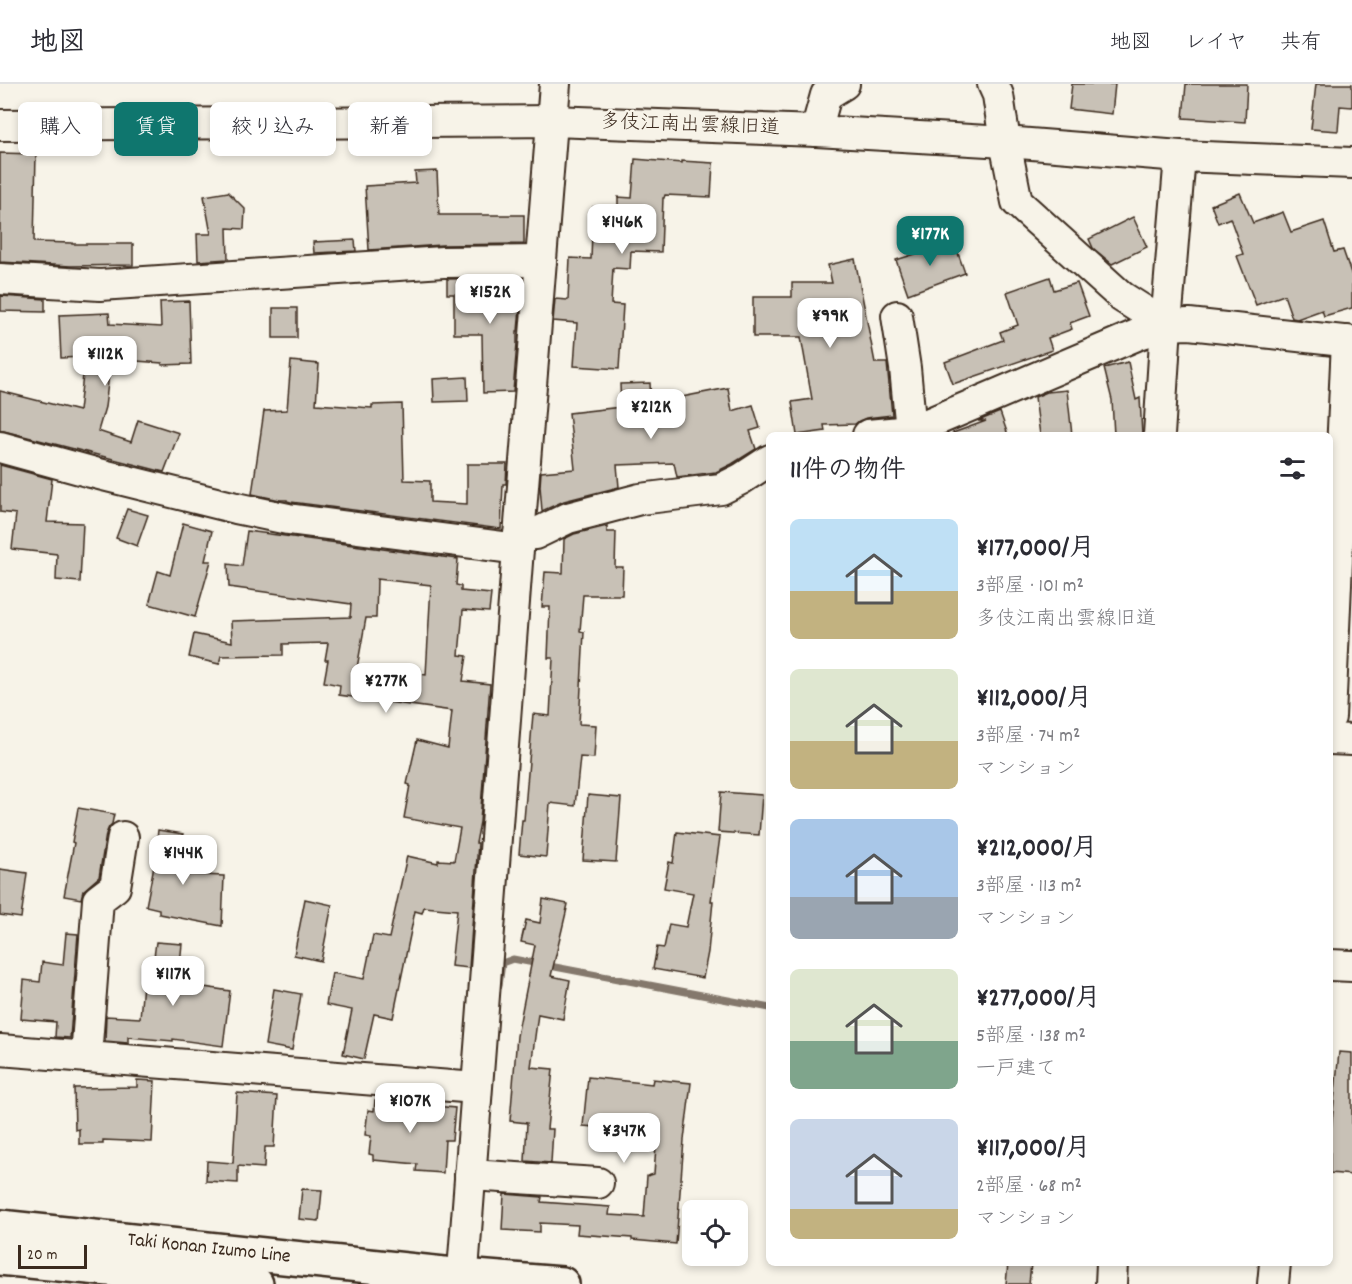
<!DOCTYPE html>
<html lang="ja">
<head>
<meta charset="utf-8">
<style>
	body { margin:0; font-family:Dekko,"Klee One",sans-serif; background:#f7f7f7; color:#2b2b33; height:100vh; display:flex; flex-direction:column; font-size:22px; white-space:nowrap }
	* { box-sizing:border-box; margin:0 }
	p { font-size:20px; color:#7c7c81 }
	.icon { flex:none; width:33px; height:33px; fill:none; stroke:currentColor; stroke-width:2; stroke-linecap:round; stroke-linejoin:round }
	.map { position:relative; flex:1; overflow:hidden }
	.sheet { position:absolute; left:766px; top:348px; width:567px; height:834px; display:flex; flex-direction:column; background:#fff; border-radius:9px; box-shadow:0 3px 9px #0003 }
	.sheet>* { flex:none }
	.top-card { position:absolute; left:18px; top:18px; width:570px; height:54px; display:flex; gap:12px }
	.tools { position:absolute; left:682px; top:1116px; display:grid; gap:12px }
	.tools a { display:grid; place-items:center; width:66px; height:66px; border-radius:9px; background:#fff; box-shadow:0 3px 9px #0003; font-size:30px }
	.scale { position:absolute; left:18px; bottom:15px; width:69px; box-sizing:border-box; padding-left:6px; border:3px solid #3b2a1e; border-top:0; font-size:16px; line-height:21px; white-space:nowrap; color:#3b2a1e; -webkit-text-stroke:4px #f7f3e8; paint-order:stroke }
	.price { position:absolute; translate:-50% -51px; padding:0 14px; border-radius:12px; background:#fff; color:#222; font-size:20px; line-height:39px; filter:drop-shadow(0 2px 3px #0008) }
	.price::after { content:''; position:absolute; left:50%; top:36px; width:18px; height:14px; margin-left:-9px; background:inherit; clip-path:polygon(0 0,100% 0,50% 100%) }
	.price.selected { background:#0f766e; color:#fff }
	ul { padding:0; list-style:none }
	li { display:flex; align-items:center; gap:18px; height:150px; padding:0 24px }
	li span { display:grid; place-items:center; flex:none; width:168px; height:120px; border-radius:9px; color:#555 }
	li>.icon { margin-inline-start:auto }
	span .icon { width:72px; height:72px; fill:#fffc; stroke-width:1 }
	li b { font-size:26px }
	h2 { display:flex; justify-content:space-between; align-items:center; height:72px; padding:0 24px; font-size:26px }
	.tag { padding:0 21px; border-radius:9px; background:#fff; box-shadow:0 3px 9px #0003; font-size:21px; line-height:54px }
	.tag.selected { background:#0f766e; color:#fff }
	header { display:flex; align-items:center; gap:36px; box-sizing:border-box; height:84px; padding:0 30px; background:#fff; border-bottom:2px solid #e1e1e2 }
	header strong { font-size:28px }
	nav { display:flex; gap:33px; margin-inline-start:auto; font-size:21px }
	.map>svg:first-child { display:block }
</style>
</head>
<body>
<header>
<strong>地図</strong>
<nav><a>地図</a><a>レイヤ</a><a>共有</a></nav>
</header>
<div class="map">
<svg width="1352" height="1200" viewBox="0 0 1352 1200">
	<rect width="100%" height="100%" fill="#f7f3e8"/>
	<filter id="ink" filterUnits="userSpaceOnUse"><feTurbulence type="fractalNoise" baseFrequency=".0167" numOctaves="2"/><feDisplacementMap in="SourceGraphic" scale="12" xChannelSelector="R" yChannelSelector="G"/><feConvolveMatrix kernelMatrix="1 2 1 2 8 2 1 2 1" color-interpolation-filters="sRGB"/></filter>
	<g filter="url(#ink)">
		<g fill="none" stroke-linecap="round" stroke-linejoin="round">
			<!-- stream -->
			<polyline stroke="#84786c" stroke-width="7" points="499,902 502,879 513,875 770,924"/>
		</g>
		<!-- building -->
		<g fill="#c8c1b6" stroke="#3b2a1e" stroke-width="1.5" fill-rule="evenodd">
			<polygon points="1072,0 1115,0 1112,30 1069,25"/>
			<polygon points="1186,0 1247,0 1245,38 1183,34"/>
			<polygon points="1316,0 1352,0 1352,23 1340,22 1338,47 1311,45"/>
			<polygon points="0,69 36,70 34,158 72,159 72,160 133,160 133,181 71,182 0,178"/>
			<polygon points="635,75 682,79 682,77 713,79 711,113 665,111 664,114 663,114 661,168 631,167 630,185 613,184 611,220 623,221 619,285 574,282 577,239 553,237 555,215 568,216 570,174 591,175 593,123 618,124 618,113 632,114"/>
			<polygon points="437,87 439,131 524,131 524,160 442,161 369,166 365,102 416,99 415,88"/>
			<polygon points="228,108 245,125 244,145 227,144 228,175 198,177 197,150 211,150 204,112"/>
			<polygon points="1240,109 1253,139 1283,128 1291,148 1324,137 1334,168 1343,166 1352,192 1352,224 1324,232 1322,226 1297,235 1292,234 1284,211 1256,221 1237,172 1243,170 1230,134 1218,139 1211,121"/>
			<polygon points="1133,133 1147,163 1112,180 1093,164 1089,155"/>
			<polygon points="355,156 356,167 314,169 313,158"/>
			<polygon points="954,158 965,189 908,210 896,176"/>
			<polygon points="855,175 875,279 887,279 892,331 866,334 859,337 855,340 824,341 825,347 797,351 792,318 812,315 801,253 753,253 753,213 792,213 792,199 832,199 828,181"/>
			<polygon points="1050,193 1054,206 1077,199 1089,232 1070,239 1072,245 1048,254 1052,266 953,300 945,278 1003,256 1000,248 1018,241 1007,208"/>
			<polygon points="518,194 517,212 521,212 518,247 517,247 517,259 513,308 483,309 482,250 454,250 454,210 447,210 447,195"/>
			<polygon points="1,212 45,215 45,228 1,227"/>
			<polygon points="189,217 191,280 162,281 162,279 111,275 105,323 98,347 131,358 138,336 179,349 164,388 0,346 0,307 79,327 85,273 61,274 59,231 109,229 110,240 161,243 160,218"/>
			<rect x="273" y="224" width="24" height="30"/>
			<polygon points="291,277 319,280 316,320 372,324 372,321 402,320 404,396 430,397 430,418 467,420 467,380 507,380 506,400 503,400 501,445 291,418 287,417 287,416 280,416 252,410 264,327 287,326"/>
			<polygon points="1128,278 1136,316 1140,314 1142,351 1114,351 1112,316 1104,284"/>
			<polygon points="467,293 468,317 434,318 433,295"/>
			<polygon points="650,299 651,319 728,304 732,327 753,321 760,344 750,347 756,365 732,380 716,388 677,393 674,379 617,381 619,403 564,417 542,427 540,402 541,388 575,385 569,329 621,323 620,300"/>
			<polygon points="1067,306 1072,351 1040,351 1035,313 1047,308"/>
			<polygon points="1000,328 1008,351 954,351 953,349 986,337 978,337"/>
			<polygon points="0,381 52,395 47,438 83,439 80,498 56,496 57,470 12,465 16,430 0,428"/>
			<polygon points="127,425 148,431 137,462 116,454"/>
			<polygon points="183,439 212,447 205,477 211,477 195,533 149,520 158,487 170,491"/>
			<polygon points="607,442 607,448 616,448 615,483 623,483 622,511 583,511 580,547 584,548 579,640 596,641 594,674 580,673 575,722 550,719 546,773 519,770 522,736 524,736 533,630 550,632 553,574 548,574 550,523 542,523 545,488 563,489 564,455 574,450"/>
			<path d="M247 447 458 475 456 501 461 502V507L491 510 489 528 463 526 459 571 467 572 463 597 490 600 480 738 476 759H478L469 884 451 882 457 826 424 823 422 829 415 827 393 934 374 930 364 975 343 970 352 926 326 921 332 889 364 895 373 851 389 854 407 772 438 779V776L454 777 460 744 404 734 410 701 407 700 417 656 448 664 452 627 339 611 340 601 324 598 328 576H325L328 559 283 560V571L221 572 219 580 189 573 194 550 232 558 231 537 352 533H350L351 520 229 503 228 480 242 482ZM377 495 431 501 426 591 413 589 412 597H407L406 602 362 594 363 586 357 584 366 534H376Z"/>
			<polygon points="721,708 762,711 759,751 718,748"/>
			<polygon points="588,711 621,714 616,778 583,776"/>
			<polygon points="78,724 114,730 112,740 109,743 106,750 99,793 83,807 81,815 64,812 74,759 72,758"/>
			<polygon points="158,746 183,750 178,790 224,792 222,842 159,830 159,825 146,822 153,787"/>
			<polygon points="677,748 720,753 711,817 713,817 708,868 703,894 653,885 657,863 664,864 669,840 686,843 693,809 664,804 669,778 673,779"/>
			<polygon points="0,785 27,789 21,834 0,831"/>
			<polygon points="305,815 332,821 321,877 294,871"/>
			<polygon points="543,815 568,820 551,892 570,896 563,935 538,930 531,983 553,985 547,1045 553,1045 551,1079 525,1077 527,1039 510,1037 517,952 535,861 521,858 526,836 540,839"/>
			<polygon points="66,849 78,850 70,954 55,953 56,938 21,935 24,896 40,898 42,878 63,881"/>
			<polygon points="156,858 182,860 178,899 230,907 223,962 173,955 173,957 128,953 128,959 105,957 106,932 140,934 144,888 152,889"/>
			<polygon points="274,905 301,910 292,966 265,961"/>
			<polygon points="1339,968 1352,969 1352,1091 1330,1089 1330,1056"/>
			<polygon points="588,993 652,1000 653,995 691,999 684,1056 676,1160 632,1156 632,1154 577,1150 578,1141 540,1139 540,1148 502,1146 504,1110 542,1113 541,1118 610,1123 609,1131 644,1133 647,1092 654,1090 657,1048 583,1042"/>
			<polygon points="137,996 155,997 152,1058 103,1056 103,1060 79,1060 79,1045 75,1046 74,1004 137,1003"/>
			<polygon points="237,1009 277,1012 274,1063 265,1063 264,1084 238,1082 238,1099 206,1097 207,1077 233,1079"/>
			<polygon points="375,1016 455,1024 452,1056 445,1056 443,1089 416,1087 417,1080 373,1076 373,1071 369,1070 371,1052 365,1051 368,1026 374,1027"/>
			<polygon points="302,1105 322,1106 319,1137 299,1135"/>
			<polygon points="1008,1179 1031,1179 1029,1200 1006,1200"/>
		</g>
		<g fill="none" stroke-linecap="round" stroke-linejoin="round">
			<defs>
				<g id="minor">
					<polyline points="993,0 998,11 1005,58 1017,118 1122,213 1166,241"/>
					<polyline points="0,41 553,37 816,47 1005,58 1180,72 1352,79"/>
					<polyline points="816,47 826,11 844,0"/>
					<polyline points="0,195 100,201 443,178 541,177"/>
					<polyline points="897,232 905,284 911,347"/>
					<polyline points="868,351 911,347 1139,250 1166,241 1189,240 1352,258"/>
					<polyline points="1159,351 1166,241 1180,72"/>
					<polyline points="0,363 91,388 236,424 288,435 518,465"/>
					<polyline points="519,451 535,450 568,434 640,415 721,405 741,395 770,376"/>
					<polyline points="1330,633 1347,257"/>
					<polyline points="1330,655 1352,656"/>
					<polyline points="1330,881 1352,882"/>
					<polyline points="0,966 476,1004"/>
					<polyline points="86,973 98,816 115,803 123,753"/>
					<polyline points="470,1091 598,1099"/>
					<polyline points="462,1200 518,465 555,0"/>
					<polyline points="1111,1200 1112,1179"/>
					<polyline points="1273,1200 1275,1179"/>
				</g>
				<g id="major">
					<polyline points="0,1143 463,1192 562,1200"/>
					<polyline points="0,1174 256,1200"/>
				</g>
			</defs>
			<!-- minor casing -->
			<use href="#minor" stroke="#3b2a1e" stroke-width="34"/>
			<!-- major casing -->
			<use href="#major" stroke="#3b2a1e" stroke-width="38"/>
			<!-- minor -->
			<use href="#minor" stroke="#f7f3e8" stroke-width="30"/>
			<!-- major -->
			<use href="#major" stroke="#f7f3e8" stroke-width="33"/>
		</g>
	</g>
	<g text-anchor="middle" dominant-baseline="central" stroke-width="5" stroke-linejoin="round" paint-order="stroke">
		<!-- street labels -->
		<g font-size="20" fill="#3b2a1e" stroke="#f7f3e8">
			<text transform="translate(690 42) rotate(2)">多伎江南出雲線旧道</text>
			<text transform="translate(209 1165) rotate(6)">Taki Konan Izumo Line</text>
		</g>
	</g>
</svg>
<div class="tools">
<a><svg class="icon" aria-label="locate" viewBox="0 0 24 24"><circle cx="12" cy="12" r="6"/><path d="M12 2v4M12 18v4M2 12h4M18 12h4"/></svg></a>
</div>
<div class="scale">20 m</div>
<b class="price" style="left:622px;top:171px">¥146K</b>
<b class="price selected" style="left:930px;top:183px">¥177K</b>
<b class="price" style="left:490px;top:241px">¥152K</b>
<b class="price" style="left:830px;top:265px">¥99K</b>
<b class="price" style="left:105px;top:303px">¥112K</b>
<b class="price" style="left:651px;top:356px">¥212K</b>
<b class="price" style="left:386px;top:630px">¥277K</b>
<b class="price" style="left:183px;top:802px">¥144K</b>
<b class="price" style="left:173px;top:923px">¥117K</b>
<b class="price" style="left:410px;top:1050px">¥107K</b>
<b class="price" style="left:624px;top:1080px">¥347K</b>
<div class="top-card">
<a class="tag">購入</a>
<a class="tag selected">賃貸</a>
<a class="tag">絞り込み</a>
<a class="tag">新着</a>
</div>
<section class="sheet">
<h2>11件の物件<svg class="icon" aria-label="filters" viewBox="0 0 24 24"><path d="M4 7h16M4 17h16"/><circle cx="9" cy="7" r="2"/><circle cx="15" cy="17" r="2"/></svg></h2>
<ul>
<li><span style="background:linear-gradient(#bfe0f5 60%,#c2b280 0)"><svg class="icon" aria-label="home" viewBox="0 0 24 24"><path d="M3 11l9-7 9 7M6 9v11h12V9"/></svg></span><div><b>¥177,000/月</b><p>3部屋 · 101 m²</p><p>多伎江南出雲線旧道</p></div></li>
<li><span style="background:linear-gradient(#dfe7d0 60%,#c2b280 0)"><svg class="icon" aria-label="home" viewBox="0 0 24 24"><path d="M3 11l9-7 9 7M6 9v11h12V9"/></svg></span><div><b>¥112,000/月</b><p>3部屋 · 74 m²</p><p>マンション</p></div></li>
<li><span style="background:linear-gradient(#a9c7e8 65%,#9aa5b1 0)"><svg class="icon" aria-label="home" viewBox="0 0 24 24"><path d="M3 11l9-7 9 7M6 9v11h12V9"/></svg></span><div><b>¥212,000/月</b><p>3部屋 · 113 m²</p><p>マンション</p></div></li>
<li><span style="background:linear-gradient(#dfe7d0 60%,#7fa58c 0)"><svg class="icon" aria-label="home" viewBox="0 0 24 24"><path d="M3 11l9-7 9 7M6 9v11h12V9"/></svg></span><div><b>¥277,000/月</b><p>5部屋 · 138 m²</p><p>一戸建て</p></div></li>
<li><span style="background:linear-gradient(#c9d6e8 75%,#c2b280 0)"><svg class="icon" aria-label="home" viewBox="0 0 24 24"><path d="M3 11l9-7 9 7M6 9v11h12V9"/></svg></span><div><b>¥117,000/月</b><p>2部屋 · 68 m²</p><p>マンション</p></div></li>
</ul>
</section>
</div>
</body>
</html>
